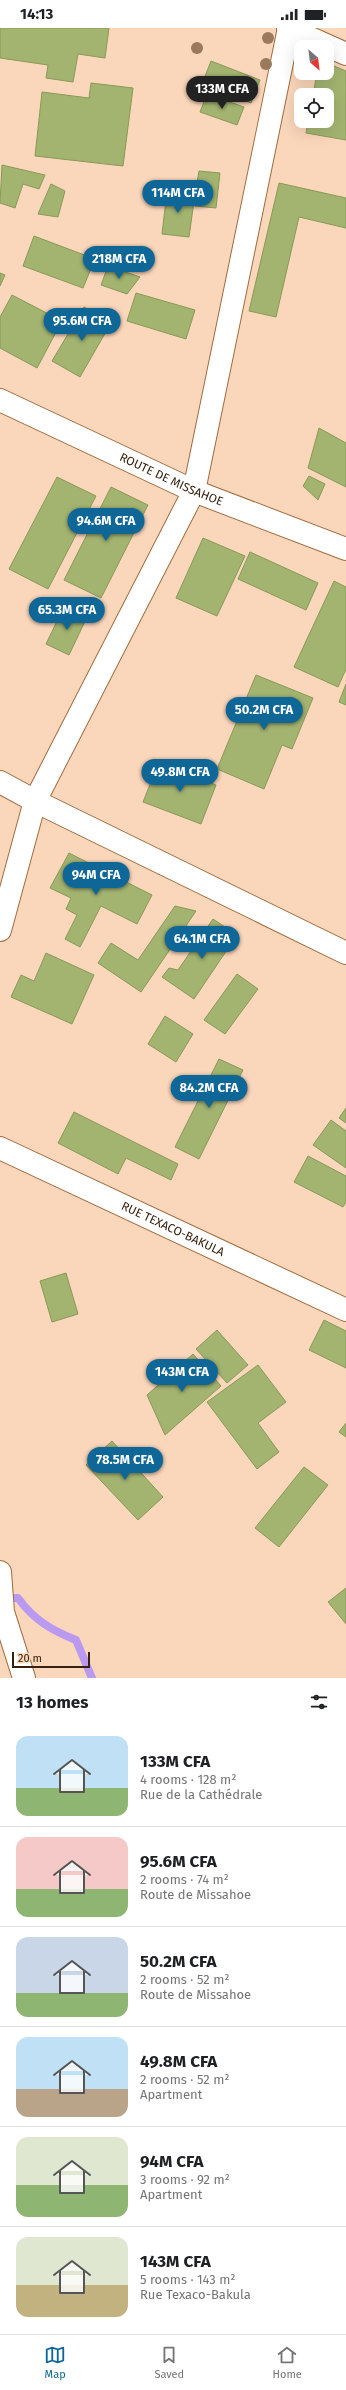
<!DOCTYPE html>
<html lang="en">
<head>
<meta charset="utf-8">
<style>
	body { margin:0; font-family:"Fira Sans",sans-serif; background:#f6f6f6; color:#202124; height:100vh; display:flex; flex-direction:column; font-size:15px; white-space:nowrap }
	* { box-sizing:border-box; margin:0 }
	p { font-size:13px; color:#757577 }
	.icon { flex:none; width:22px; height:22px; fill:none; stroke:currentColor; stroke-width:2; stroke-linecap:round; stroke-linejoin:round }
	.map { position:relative; height:1650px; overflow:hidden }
	.side { display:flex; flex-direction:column; background:#fff; flex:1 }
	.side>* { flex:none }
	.needle { width:26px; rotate:152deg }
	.controls { position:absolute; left:294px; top:12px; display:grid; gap:8px }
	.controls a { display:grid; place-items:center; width:40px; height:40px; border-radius:8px; background:#fff; box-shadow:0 4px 16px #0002; font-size:20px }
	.scale { position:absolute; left:12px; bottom:10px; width:78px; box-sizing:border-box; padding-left:4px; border:2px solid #37210e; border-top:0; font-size:11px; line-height:14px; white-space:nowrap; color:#37210e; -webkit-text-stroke:3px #fad6ba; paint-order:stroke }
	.price { position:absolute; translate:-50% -34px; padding:0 9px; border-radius:14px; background:#0e6797; color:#fff; font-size:13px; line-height:26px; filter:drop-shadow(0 1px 2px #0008) }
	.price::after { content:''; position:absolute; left:50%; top:24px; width:12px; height:9px; margin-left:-6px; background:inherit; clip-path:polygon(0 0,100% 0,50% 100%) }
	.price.current { background:#222; color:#fff }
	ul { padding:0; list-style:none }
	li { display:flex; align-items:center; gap:12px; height:100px; padding:0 16px }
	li+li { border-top:1px solid #e0e0e0 }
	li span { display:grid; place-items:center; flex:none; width:112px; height:80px; border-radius:12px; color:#555 }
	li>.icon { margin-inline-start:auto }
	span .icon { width:48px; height:48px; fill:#fffc; stroke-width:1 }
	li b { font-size:17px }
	h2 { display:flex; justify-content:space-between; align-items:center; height:48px; padding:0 16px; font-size:17px }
	.status { display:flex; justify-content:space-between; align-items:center; height:28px; padding:0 20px; background:#fff; direction:ltr }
	.status svg { height:11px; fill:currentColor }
	.tabs { display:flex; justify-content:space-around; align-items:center; height:56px; border-top:1px solid #e0e0e0; background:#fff; font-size:11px; color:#757577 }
	.tabs a { display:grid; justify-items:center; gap:2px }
	.tabs .current { color:#0e6797 }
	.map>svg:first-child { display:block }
</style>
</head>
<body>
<div class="status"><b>14:13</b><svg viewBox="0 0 49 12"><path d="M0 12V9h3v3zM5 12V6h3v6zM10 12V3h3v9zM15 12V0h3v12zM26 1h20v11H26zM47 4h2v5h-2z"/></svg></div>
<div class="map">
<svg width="346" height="1650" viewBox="0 0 346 1650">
	<rect width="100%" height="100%" fill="#fad6ba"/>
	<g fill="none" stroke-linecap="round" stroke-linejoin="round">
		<!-- stream -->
		<path stroke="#b99af0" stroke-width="8" d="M2 1570H18C34 1592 51 1602 76 1612L92 1650"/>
	</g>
	<!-- building -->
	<g fill="#a3b471" stroke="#899957">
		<polygon points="0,0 109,0 105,30 78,26 73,54 46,50 48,37 0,30"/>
		<polygon points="211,33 260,52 251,75 202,56"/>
		<polygon points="327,35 346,43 346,112 306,105 308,93 327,93 327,67 313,67 317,45 327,45"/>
		<polygon points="91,55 133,60 123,138 35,128 42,64 89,70"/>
		<polygon points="207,66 244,79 237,97 200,84"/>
		<polygon points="2,137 45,147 39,161 23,156 15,180 0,175"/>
		<polygon points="199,143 220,145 216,180 195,178 195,166"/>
		<polygon points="279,155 346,170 346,200 299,189 276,289 249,283"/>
		<polygon points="51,156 65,163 58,189 38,186"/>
		<polygon points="167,163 195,166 189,209 162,206"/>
		<polygon points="34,208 95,231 83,260 23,238"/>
		<polygon points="108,238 140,249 127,266 101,257"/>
		<polygon points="0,245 5,247 0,258"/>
		<polygon points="136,265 195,282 186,311 127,293"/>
		<polygon points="12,267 62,293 37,340 0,320 0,289"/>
		<polygon points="84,279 111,295 80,349 52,333"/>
		<polygon points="319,400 346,415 346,459 308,440"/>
		<polygon points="309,448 325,456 318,472 303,458"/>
		<polygon points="57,449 96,468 48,561 9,541"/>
		<polygon points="111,459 148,477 101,570 64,552"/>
		<polygon points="203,510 245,528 217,588 176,570"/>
		<polygon points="250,524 318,555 306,582 238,551"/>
		<polygon points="334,553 346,559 346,641 338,659 294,639"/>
		<polygon points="71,580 88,587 69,627 46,616 60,587 66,591"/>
		<polygon points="256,647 313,670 292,721 282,717 264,761 217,741"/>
		<polygon points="346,656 346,677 339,674"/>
		<polygon points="159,734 216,757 201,796 143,774"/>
		<polygon points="69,825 152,867 137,896 101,878 80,919 65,911 77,887 66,881 71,870 50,860"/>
		<polygon points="175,878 196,883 141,964 98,935 111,915 138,932"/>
		<polygon points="213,891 237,907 194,971 162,949 169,940 178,942"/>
		<polygon points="46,925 94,947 72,996 11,969 21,947 34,953"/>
		<polygon points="237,946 258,961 225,1006 204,992"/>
		<polygon points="165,988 193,1006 176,1034 148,1016"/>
		<polygon points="219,1031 243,1042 199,1131 175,1119"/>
		<polygon points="346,1080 346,1095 339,1090"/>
		<polygon points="74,1084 178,1136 171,1152 126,1130 118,1146 58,1115"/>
		<polygon points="331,1092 346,1103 346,1140 313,1117"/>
		<polygon points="308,1128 346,1148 346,1174 343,1179 294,1154"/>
		<polygon points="66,1245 78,1286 52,1294 40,1253"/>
		<polygon points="324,1292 346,1303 346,1340 309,1322"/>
		<polygon points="217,1302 248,1337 227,1355 196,1321"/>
		<polygon points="193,1326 221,1358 165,1407 147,1367"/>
		<polygon points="258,1337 286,1374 258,1395 279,1424 257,1441 207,1374"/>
		<polygon points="346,1395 346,1409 339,1404"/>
		<polygon points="112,1413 163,1469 138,1492 86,1437"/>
		<polygon points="304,1439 328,1457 279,1519 255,1500"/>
		<polygon points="346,1560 346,1596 328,1574"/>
	</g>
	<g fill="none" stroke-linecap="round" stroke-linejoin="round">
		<defs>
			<g id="minor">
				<polyline points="288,0 346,26"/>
				<polyline points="0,754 35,773 346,925"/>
				<polyline points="0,902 35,773 194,463 289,0"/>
				<path id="s1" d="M0 1120 346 1282"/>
			</g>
			<g id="secondary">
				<path id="s2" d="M0 372 194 463 346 521"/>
			</g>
			<polyline id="primary" points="0,1544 3,1584 24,1650"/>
		</defs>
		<!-- minor casing -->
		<use href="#minor" stroke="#a16c3e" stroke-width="24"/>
		<!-- secondary casing -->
		<use href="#secondary" stroke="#a16c3e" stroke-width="24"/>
		<!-- primary casing -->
		<use href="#primary" stroke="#a16c3e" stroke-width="24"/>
		<!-- minor -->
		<use href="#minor" stroke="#fff" stroke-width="22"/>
		<!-- secondary -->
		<use href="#secondary" stroke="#fff" stroke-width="22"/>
		<!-- primary -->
		<use href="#primary" stroke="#fff" stroke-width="22"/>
	</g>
	<!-- trees -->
	<g fill="#9a795d">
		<circle cx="268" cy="10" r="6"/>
		<circle cx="197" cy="20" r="6"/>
		<circle cx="266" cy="36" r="6"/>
	</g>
	<g text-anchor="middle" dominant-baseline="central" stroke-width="3" stroke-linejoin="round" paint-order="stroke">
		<!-- street labels -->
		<g font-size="12" fill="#37210e" stroke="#fad6ba">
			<text stroke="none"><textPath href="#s2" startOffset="189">ROUTE DE MISSAHOE</textPath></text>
			<text stroke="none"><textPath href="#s1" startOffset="191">RUE TEXACO-BAKULA</textPath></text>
		</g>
	</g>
</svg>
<div class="controls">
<a><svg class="needle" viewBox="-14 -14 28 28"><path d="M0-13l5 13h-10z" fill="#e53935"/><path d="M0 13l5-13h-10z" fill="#757577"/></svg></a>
<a><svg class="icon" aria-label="locate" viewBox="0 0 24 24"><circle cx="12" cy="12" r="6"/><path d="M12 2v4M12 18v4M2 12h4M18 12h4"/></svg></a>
</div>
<div class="scale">20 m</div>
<b class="price current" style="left:222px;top:82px">133M CFA</b>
<b class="price" style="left:178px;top:186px">114M CFA</b>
<b class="price" style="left:119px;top:252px">218M CFA</b>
<b class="price" style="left:82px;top:314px">95.6M CFA</b>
<b class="price" style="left:106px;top:514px">94.6M CFA</b>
<b class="price" style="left:67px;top:603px">65.3M CFA</b>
<b class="price" style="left:264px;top:703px">50.2M CFA</b>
<b class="price" style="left:180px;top:765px">49.8M CFA</b>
<b class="price" style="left:96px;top:868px">94M CFA</b>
<b class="price" style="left:202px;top:932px">64.1M CFA</b>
<b class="price" style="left:209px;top:1081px">84.2M CFA</b>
<b class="price" style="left:182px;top:1365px">143M CFA</b>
<b class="price" style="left:125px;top:1453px">78.5M CFA</b>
</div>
<section class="side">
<h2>13 homes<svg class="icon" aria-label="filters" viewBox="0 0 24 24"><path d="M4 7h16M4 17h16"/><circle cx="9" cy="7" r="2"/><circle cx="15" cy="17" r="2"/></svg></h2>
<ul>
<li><span style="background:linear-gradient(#bfe0f5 65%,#8fb573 0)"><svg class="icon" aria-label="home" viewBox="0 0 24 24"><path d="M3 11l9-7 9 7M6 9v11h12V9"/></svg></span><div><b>133M CFA</b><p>4 rooms · 128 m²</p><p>Rue de la Cathédrale</p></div></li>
<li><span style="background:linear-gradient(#f6c9c9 65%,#8fb573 0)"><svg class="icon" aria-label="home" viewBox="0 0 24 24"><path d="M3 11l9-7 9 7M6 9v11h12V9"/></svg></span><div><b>95.6M CFA</b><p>2 rooms · 74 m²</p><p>Route de Missahoe</p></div></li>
<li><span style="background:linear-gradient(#c9d6e8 70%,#8fb573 0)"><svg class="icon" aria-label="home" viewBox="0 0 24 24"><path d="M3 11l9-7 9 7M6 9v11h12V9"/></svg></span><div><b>50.2M CFA</b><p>2 rooms · 52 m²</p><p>Route de Missahoe</p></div></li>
<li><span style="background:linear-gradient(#bfe0f5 65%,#b9a48a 0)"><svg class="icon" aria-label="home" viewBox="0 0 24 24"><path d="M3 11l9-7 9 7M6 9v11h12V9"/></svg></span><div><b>49.8M CFA</b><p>2 rooms · 52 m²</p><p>Apartment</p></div></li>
<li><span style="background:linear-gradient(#dfe7d0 60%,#8fb573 0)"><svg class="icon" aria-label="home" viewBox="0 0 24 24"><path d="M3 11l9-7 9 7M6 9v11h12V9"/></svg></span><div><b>94M CFA</b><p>3 rooms · 92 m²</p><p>Apartment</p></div></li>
<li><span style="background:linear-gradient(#dfe7d0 60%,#c2b280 0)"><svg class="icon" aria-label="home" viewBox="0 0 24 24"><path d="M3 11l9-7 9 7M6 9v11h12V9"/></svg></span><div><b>143M CFA</b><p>5 rooms · 143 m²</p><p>Rue Texaco-Bakula</p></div></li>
</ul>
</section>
<nav class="tabs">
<a class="current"><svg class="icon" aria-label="map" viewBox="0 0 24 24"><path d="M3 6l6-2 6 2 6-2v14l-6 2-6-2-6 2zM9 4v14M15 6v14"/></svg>Map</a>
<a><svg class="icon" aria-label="saved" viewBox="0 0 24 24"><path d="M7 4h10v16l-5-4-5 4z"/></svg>Saved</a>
<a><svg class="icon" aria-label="home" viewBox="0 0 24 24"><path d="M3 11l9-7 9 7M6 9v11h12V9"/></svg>Home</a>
</nav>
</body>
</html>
